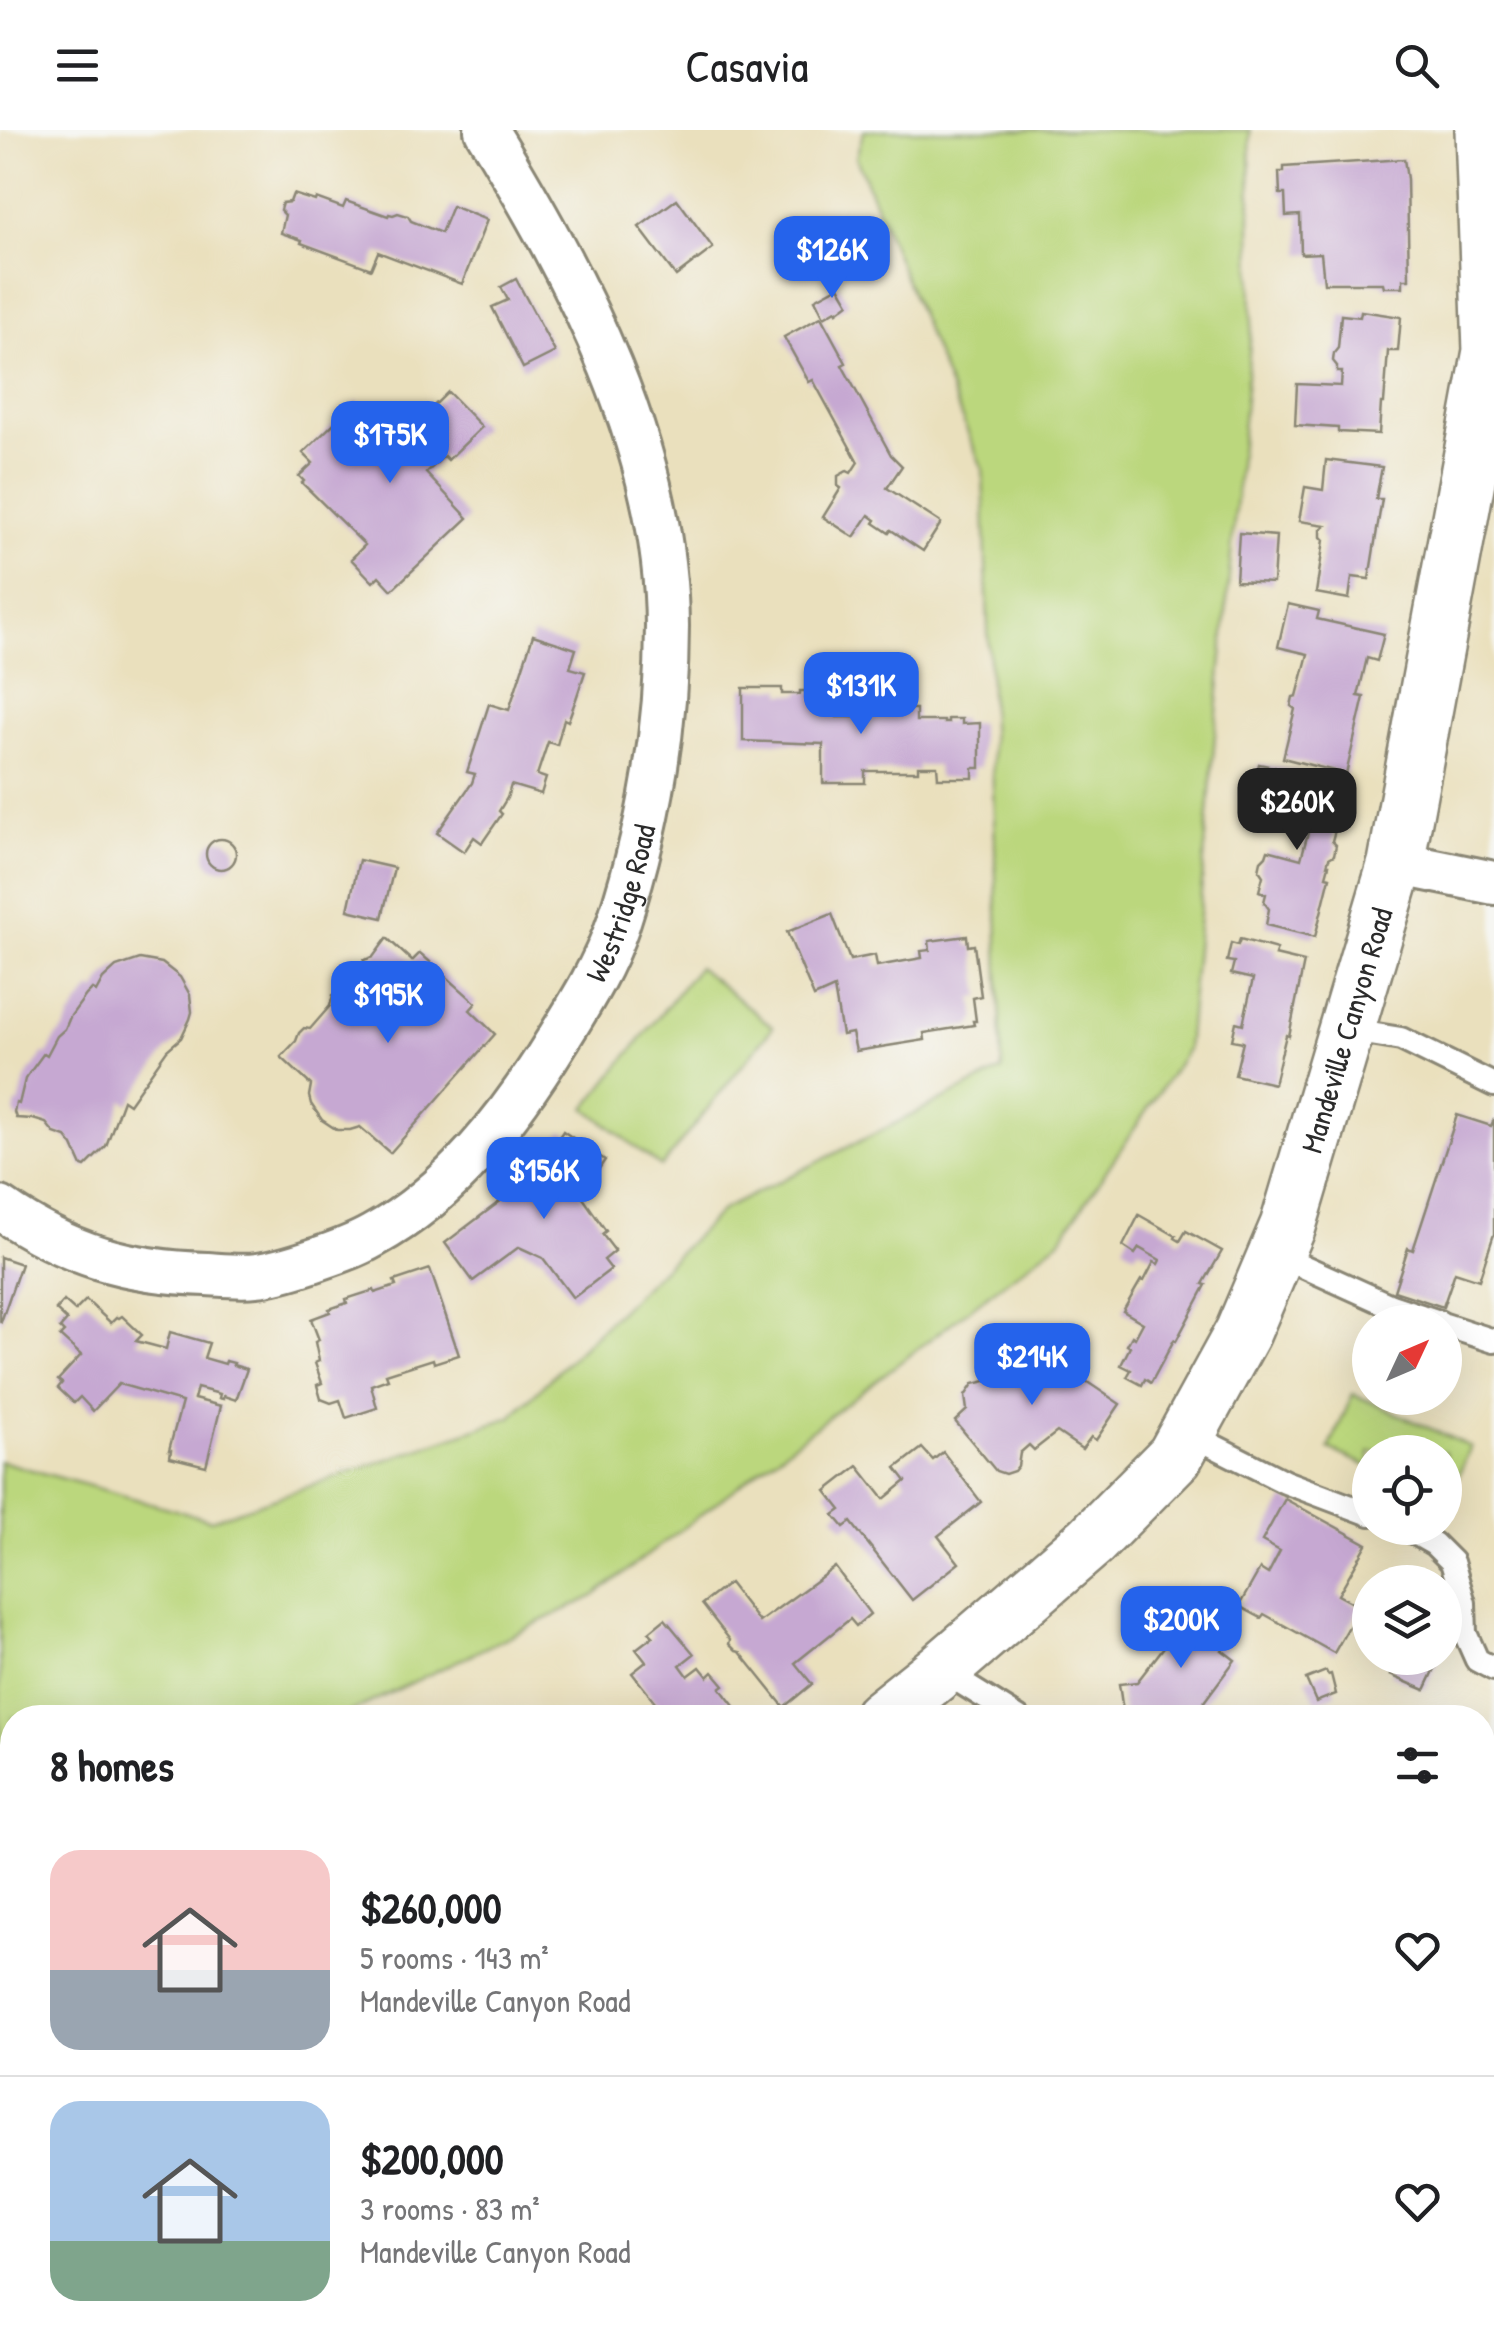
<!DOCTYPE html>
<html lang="en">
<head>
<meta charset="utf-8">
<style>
	body { margin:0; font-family:"Patrick Hand",sans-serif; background:#f6f6f6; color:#202124; height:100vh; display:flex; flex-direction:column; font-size:38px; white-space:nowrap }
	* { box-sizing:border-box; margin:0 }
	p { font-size:32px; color:#757577 }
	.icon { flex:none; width:55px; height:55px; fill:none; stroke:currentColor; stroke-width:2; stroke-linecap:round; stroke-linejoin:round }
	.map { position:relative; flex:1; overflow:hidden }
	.sheet { position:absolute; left:0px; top:1575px; width:1495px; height:642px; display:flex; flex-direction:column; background:#fff; border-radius:40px 40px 0 0; box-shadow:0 10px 40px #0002 }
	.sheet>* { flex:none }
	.needle { width:65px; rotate:46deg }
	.tools { position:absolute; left:1352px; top:1175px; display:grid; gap:20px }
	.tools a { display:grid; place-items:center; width:110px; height:110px; border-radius:50%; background:#fff; box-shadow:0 10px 40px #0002; font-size:50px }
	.price { position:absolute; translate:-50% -85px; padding:0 22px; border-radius:20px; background:#2563eb; color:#fff; font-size:32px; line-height:65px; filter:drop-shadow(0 2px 5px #0008) }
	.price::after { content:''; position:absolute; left:50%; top:60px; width:30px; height:22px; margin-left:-15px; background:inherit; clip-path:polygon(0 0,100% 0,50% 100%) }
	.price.selected { background:#222; color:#fff }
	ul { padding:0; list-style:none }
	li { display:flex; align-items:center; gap:30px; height:250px; padding:0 50px }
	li+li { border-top:2px solid #e0e0e0 }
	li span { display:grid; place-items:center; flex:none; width:280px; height:200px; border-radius:30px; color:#555 }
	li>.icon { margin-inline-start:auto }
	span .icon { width:120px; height:120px; fill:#fffc; stroke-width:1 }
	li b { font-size:42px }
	h2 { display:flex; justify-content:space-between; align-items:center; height:120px; padding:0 50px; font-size:42px }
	header { display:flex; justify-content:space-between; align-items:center; height:130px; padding:0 50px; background:#fff; font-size:45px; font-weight:600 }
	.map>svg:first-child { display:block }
</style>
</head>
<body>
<header><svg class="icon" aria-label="menu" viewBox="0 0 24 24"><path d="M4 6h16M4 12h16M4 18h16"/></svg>Casavia<svg class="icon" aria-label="search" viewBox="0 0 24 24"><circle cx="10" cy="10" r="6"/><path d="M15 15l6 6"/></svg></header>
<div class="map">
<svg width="1494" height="2216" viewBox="0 0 1494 2216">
	<rect width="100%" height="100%" fill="#f6f6f2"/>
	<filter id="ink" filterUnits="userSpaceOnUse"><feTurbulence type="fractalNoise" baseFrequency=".01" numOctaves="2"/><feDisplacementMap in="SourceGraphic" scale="20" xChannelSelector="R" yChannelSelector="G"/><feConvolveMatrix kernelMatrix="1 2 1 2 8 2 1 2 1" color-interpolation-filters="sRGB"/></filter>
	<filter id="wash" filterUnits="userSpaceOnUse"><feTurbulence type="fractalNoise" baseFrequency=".0048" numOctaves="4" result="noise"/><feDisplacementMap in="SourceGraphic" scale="40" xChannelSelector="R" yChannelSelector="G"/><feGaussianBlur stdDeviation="2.25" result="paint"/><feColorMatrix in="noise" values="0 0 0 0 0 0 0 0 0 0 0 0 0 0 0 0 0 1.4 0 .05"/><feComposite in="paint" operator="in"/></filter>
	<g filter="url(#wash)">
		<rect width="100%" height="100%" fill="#eae0bd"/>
		<!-- green -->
		<g fill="#bbd77d" stroke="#738154" stroke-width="2.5">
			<polygon points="864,0 1250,0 1252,190 1187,920 1060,1110 594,1466 340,1587 12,1588 12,1658 0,1658 0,1331 211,1390 511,1287 722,1080 1002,940 983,340 856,27"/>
			<polygon points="698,837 773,897 661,1037 586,978"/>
			<polygon points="1353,1264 1471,1317 1447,1371 1445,1370 1445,1322 1370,1322 1370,1337 1329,1319"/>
		</g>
		<g id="blocks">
			<!-- building -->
			<g fill="#c6a8d2">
				<polygon points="1404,29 1407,49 1409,149 1403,149 1403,157 1384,157 1383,153 1324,153 1321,123 1301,124 1300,85 1286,86 1285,64 1280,64 1279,42 1284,42 1284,37"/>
				<polygon points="293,64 315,71 316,68 343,78 346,71 388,86 389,84 393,85 398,83 408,86 411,91 441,103 452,76 487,90 462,154 378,122 371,139 301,113 302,110 281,103 285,85 280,80 282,73 290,72"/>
				<polygon points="677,69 713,118 676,146 639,97"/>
				<polygon points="516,149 555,222 523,238 492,177 508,170 501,157"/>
				<polygon points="839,156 849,173 837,182 836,180 824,187 815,169"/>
				<polygon points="1361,181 1401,187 1398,221 1388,221 1384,273 1381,273 1379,304 1338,302 1338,298 1295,295 1297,254 1341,256 1342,242 1337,242 1337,236 1333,231 1334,223 1338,218 1341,185 1360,187"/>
				<polygon points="821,187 846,233 842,235 891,325 902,336 887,358 941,393 923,421 891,400 889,403 874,393 876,390 869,385 854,407 823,387 841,358 838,356 838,346 847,341 851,343 858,332 813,250 809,252 784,207"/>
				<polygon points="448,262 482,297 448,330 444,326 426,343 468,388 392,460 379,446 373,452 351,429 365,415 302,353 304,351 299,346 313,333 303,323 357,271 401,317 418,300 414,295"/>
				<polygon points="1326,330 1382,337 1376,369 1382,369 1369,449 1352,447 1349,469 1316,463 1324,410 1321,407 1321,399 1326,395 1299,391 1305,357 1323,360"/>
				<polygon points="1239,403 1276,406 1273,453 1236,451"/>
				<polygon points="1288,474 1319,481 1317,489 1384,504 1377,531 1367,528 1358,566 1364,567 1346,644 1283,628 1295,579 1291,576 1293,567 1297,566 1308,524 1278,517"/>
				<polygon points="533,505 576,519 570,538 585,542 576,569 568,591 564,589 557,615 548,612 537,645 546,648 541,664 511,655 507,668 499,681 502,684 482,713 474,707 464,722 437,703 472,653 475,644 467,642 489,574 509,580"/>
				<polygon points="743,558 782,558 782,564 800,564 800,561 822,561 822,564 826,564 825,584 837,584 837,587 873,587 873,583 892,583 893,579 916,579 916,591 944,591 944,593 948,593 948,589 962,589 962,594 980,593 980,638 973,638 973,648 938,648 937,636 918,636 918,641 865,641 865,653 823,653 823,614 743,611"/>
				<polygon points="1259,634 1321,647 1316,670 1333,674 1328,698 1335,700 1332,711 1336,715 1334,725 1329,728 1327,735 1329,735 1326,746 1330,747 1315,807 1266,795 1269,779 1264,772 1266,764 1259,761 1263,746 1259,740 1261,731 1266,726 1268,720 1301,729 1310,695 1305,689 1276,682 1279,670 1252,663"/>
				<circle cx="221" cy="724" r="15"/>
				<polygon points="359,730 394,738 382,788 348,780"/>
				<polygon points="832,784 850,830 875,825 877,836 922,828 921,821 930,820 929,811 967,806 968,816 974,815 981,866 973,868 976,891 973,891 974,895 924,903 925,910 856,921 852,903 842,905 834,858 814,867 787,802"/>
				<polygon points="387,808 412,831 420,823 476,873 470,880 495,904 390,1023 360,997 350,1000 337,1000 322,990 311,974 309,966 311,955 281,927 296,911 299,903 304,898 310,899 330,876 333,865 341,863 362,839 364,830 373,827"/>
				<polygon points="1240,809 1277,819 1275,825 1304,832 1289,906 1286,905 1274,954 1235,945 1243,912 1232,910 1236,892 1243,894 1253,849 1231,844 1234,832 1227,831 1231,813 1238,815"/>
				<polygon points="140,829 162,833 180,847 190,865 192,882 190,889 181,908 167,920 129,974 123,970 106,1016 85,1037 82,1036 73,1016 66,1007 54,1003 46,993 33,989 16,988 14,982 16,973 19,974 25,949 44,923 47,925 57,906 65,899 70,887 86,865 92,859 96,862 103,849 116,837"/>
				<polygon points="1457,985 1491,996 1494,989 1494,1104 1479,1150 1455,1142 1443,1177 1394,1161 1408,1118 1413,1120"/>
				<polygon points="563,1001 605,1030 581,1065 606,1101 602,1104 615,1121 604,1130 611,1139 573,1168 543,1128 519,1117 473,1151 445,1113 507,1066 505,1064 510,1052 526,1059 536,1038 538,1039"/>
				<polygon points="1139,1085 1176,1106 1175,1108 1180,1111 1186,1101 1222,1121 1203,1154 1206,1155 1176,1211 1174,1210 1151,1253 1145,1249 1142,1255 1127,1247 1131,1240 1121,1235 1130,1217 1127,1215 1132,1206 1135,1208 1143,1193 1123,1181 1141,1150 1144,1151 1154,1132 1158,1134 1160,1130 1139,1118 1135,1124 1123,1116"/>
				<polygon points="0,1127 21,1134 1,1192 0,1191"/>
				<polygon points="430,1139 459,1225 434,1233 433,1229 386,1244 388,1249 371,1255 377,1278 346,1288 340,1270 331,1273 321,1269 317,1255 322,1253 315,1233 319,1231 315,1212 319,1210 311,1189 330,1182 329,1179 347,1173 346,1169 374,1160 375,1163 396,1156 394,1151"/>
				<polygon points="86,1170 111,1193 117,1187 119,1188 122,1186 142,1205 136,1211 166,1219 170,1202 209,1213 204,1228 225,1234 226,1231 234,1233 233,1235 247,1239 236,1270 224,1266 223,1269 219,1268 220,1264 197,1258 194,1269 221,1276 206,1336 170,1327 171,1320 169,1320 182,1272 119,1254 93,1281 80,1267 74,1273 58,1258 62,1253 58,1250 81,1225 60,1206 64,1202 60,1198 67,1190 56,1180 64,1171 75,1181"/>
				<polygon points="1028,1212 1120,1274 1096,1310 1091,1307 1082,1319 1057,1302 1034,1320 1029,1315 1020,1323 1018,1336 1014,1341 1005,1344 996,1341 955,1291 967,1280 965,1266 973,1254 990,1250 1001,1255 1009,1249 995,1240 1013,1215"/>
				<polygon points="922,1318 933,1330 943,1322 981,1372 938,1406 959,1433 912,1470 851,1392 844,1397 834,1385 841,1380 826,1361 858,1336 884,1369 906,1351 896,1338"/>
				<polygon points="1285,1369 1367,1414 1338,1465 1360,1477 1334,1523 1264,1484 1261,1488 1239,1476 1260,1439 1268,1444 1280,1421 1262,1411"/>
				<polygon points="835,1437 870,1484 856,1496 850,1489 795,1533 812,1554 784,1577 740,1522 736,1521 729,1514 730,1510 702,1474 729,1453 759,1492"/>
				<polygon points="1197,1474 1235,1504 1222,1520 1235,1530 1192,1588 1124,1588 1119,1554 1137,1552"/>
				<polygon points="665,1489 694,1524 680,1535 688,1546 700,1537 708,1547 713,1542 724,1555 720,1558 741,1585 739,1588 680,1588 670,1576 663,1582 632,1543 646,1532 636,1519 653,1506 649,1502"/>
				<polygon points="1398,1528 1440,1528 1425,1560 1390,1545"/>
				<polygon points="1326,1541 1328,1545 1331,1544 1336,1564 1316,1572 1306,1549"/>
				<polygon points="0,1802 12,1813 12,1859 0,1846"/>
				<polygon points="1494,2030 1494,2084 1482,2095 1482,2041"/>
				<polygon points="491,2205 662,2205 654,2216 646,2216 635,2208 630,2216 531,2216 524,2212 519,2216 501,2216"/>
				<polygon points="700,2205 827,2205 831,2209 829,2211 834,2216 693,2216 702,2207"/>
				<polygon points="885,2205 921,2205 923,2210 936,2206 940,2216 884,2216 881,2206"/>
				<polygon points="1085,2205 1191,2205 1183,2216 1084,2216"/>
			</g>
		</g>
	</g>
	<g filter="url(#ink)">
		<use href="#blocks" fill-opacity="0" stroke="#8a8674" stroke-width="2.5"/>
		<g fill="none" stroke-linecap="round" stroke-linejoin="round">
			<defs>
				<g id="service">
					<polyline points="1346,900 1401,909 1494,955"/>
					<polyline points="1276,1124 1391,1176 1439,1192"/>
					<polyline points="1445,1195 1494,1211"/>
					<polyline points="1188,1303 1285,1352 1370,1384"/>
					<polyline points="1406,1398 1434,1414 1452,1432 1464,1473 1465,1503 1477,1530 1494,1539"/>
					<polyline points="941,1540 1018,1588"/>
					<polyline points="374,2205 395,2216"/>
				</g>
				<g id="minor">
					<polyline points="1396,733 1494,753"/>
					<path id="s1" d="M0 1078C66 1124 127 1142 207 1144 223 1145 241 1147 257 1145 275 1143 294 1137 312 1131 333 1124 354 1117 373 1106 452 1063 511 986 557 911 580 874 604 836 618 794 649 699 667 596 667 496 666 316 577 149 486 0"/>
					<polyline points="0,2041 12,2058"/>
				</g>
				<g id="tertiary">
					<path id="s2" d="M881 1588 941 1540 1091 1411 1175 1326 1243 1202 1288 1096 1396 733 1491 221 1483 0"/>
					<polyline points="101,2216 115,2205"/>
				</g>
			</defs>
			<!-- service casing -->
			<use href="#service" stroke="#8a8674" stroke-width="28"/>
			<!-- minor casing -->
			<use href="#minor" stroke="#8a8674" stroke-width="48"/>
			<!-- tertiary casing -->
			<use href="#tertiary" stroke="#8a8674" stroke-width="60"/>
			<!-- service -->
			<use href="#service" stroke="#fff" stroke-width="22"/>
			<!-- minor -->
			<use href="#minor" stroke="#fff" stroke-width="42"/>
			<!-- tertiary -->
			<use href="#tertiary" stroke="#fff" stroke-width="55"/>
		</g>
	</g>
	<g text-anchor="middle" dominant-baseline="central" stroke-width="8" stroke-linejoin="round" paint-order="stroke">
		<!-- street labels -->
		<g font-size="30" fill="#2b2b2b" stroke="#f6f6f2">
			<text stroke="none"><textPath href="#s1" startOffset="818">Westridge Road</textPath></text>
			<text stroke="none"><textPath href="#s2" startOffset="855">Mandeville Canyon Road</textPath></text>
		</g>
	</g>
</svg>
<div class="tools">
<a><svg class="needle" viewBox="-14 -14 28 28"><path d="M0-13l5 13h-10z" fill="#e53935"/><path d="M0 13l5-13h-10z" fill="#757577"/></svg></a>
<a><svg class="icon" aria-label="locate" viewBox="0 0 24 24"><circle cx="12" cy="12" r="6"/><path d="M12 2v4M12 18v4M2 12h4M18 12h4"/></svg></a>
<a><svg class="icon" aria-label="layers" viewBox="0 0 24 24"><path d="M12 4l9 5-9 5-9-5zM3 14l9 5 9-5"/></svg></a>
</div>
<b class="price" style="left:832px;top:171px">$126K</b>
<b class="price" style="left:390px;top:356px">$175K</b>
<b class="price" style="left:861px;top:607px">$131K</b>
<b class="price selected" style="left:1297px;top:723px">$260K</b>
<b class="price" style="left:388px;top:916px">$195K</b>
<b class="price" style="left:544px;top:1092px">$156K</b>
<b class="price" style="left:1032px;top:1278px">$214K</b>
<b class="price" style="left:1181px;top:1541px">$200K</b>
<section class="sheet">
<h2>8 homes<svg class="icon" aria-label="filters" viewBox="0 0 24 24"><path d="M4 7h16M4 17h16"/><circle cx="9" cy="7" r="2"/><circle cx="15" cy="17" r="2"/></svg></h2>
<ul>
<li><span style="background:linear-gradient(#f6c9c9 60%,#9aa5b1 0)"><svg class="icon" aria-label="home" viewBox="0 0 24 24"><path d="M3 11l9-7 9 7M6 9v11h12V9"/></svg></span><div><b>$260,000</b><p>5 rooms · 143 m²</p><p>Mandeville Canyon Road</p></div><svg class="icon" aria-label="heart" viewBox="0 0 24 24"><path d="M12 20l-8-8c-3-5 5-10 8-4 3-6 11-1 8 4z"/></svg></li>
<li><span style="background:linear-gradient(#a9c7e8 70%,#7fa58c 0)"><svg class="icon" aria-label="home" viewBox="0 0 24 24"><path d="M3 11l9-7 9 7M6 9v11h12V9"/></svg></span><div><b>$200,000</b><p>3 rooms · 83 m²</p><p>Mandeville Canyon Road</p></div><svg class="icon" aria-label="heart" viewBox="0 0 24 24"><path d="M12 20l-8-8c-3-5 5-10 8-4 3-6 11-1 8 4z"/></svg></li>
</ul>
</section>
</div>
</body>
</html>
